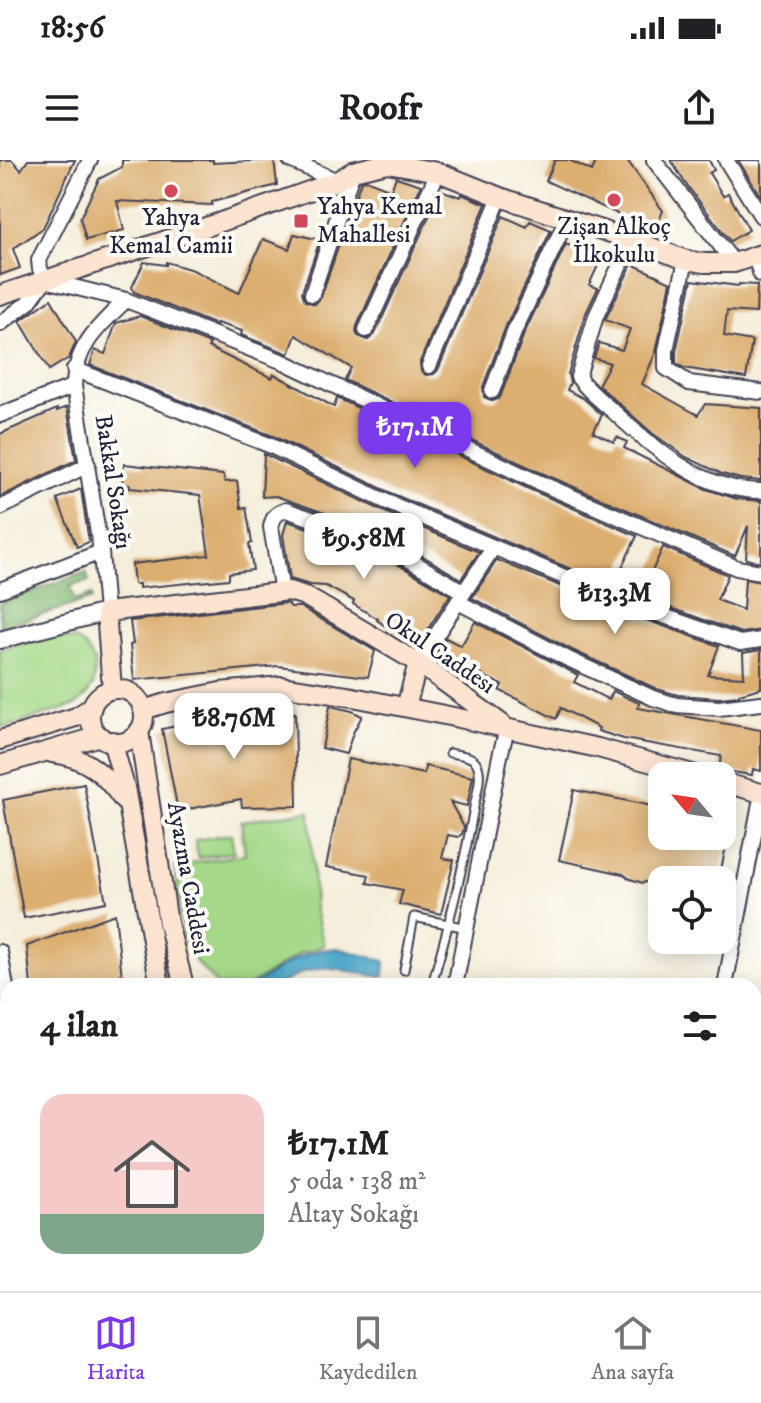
<!DOCTYPE html>
<html lang="tr">
<head>
<meta charset="utf-8">
<style>
	body { margin:0; font-family:"IM FELL DW Pica",serif; background:#f6f6f6; color:#202124; height:100vh; display:flex; flex-direction:column; font-size:30px; white-space:nowrap }
	* { box-sizing:border-box; margin:0 }
	p { font-size:26px; color:#757577 }
	.icon { flex:none; width:44px; height:44px; fill:none; stroke:currentColor; stroke-width:2; stroke-linecap:round; stroke-linejoin:round }
	.map { position:relative; flex:1; overflow:hidden }
	.sheet { position:absolute; left:0px; top:818px; width:762px; height:314px; display:flex; flex-direction:column; background:#fff; border-radius:24px 24px 0 0; box-shadow:0 4px 20px #0003 }
	.sheet>* { flex:none }
	.needle { width:52px; rotate:299deg }
	.buttons { position:absolute; left:648px; top:602px; display:grid; gap:16px }
	.buttons a { display:grid; place-items:center; width:88px; height:88px; border-radius:16px; background:#fff; box-shadow:0 4px 20px #0003; font-size:40px }
	.price { position:absolute; translate:-50% -68px; padding:0 18px; border-radius:16px; background:#fff; color:#222; font-size:26px; line-height:52px; filter:drop-shadow(0 2px 4px #0008) }
	.price::after { content:''; position:absolute; left:50%; top:48px; width:24px; height:18px; margin-left:-12px; background:inherit; clip-path:polygon(0 0,100% 0,50% 100%) }
	.price.selected { background:#7c3aed; color:#fff }
	ul { padding:0; list-style:none }
	li { display:flex; align-items:center; gap:24px; height:200px; padding:0 40px }
	li span { display:grid; place-items:center; flex:none; width:224px; height:160px; border-radius:24px; color:#555 }
	li>.icon { margin-inline-start:auto }
	span .icon { width:96px; height:96px; fill:#fffc; stroke-width:1 }
	li b { font-size:34px }
	h2 { display:flex; justify-content:space-between; align-items:center; height:96px; padding:0 40px; font-size:34px }
	.status { display:flex; justify-content:space-between; align-items:center; height:56px; padding:0 40px; background:#fff; direction:ltr }
	.status svg { height:22px; fill:currentColor }
	header { display:flex; justify-content:space-between; align-items:center; height:104px; padding:0 40px; background:#fff; font-size:36px; font-weight:700 }
	.tabs { display:flex; justify-content:space-around; align-items:center; height:112px; border-top:2px solid #e0e0e0; background:#fff; font-size:22px; color:#757577 }
	.tabs a { display:grid; justify-items:center; gap:4px }
	.tabs .selected { color:#7c3aed }
	.map>svg:first-child { display:block }
</style>
</head>
<body>
<div class="status"><b>18:56</b><svg viewBox="0 0 49 12"><path d="M0 12V9h3v3zM5 12V6h3v6zM10 12V3h3v9zM15 12V0h3v12zM26 1h20v11H26zM47 4h2v5h-2z"/></svg></div>
<header><svg class="icon" aria-label="menu" viewBox="0 0 24 24"><path d="M4 6h16M4 12h16M4 18h16"/></svg>Roofr<svg class="icon" aria-label="share" viewBox="0 0 24 24"><path d="M12 15V3M7 8l5-5 5 5M5 13v7h14v-7"/></svg></header>
<div class="map">
<svg width="761" height="1131" viewBox="0 0 761 1131">
	<rect width="100%" height="100%" fill="#fdfcf7"/>
	<filter id="ink" filterUnits="userSpaceOnUse"><feTurbulence type="fractalNoise" baseFrequency=".0125" numOctaves="2"/><feDisplacementMap in="SourceGraphic" scale="16" xChannelSelector="R" yChannelSelector="G"/><feConvolveMatrix kernelMatrix="1 2 1 2 8 2 1 2 1" color-interpolation-filters="sRGB"/></filter>
	<filter id="wash" filterUnits="userSpaceOnUse"><feTurbulence type="fractalNoise" baseFrequency=".006" numOctaves="4" result="noise"/><feDisplacementMap in="SourceGraphic" scale="32" xChannelSelector="R" yChannelSelector="G"/><feGaussianBlur stdDeviation="1.8" result="paint"/><feColorMatrix in="noise" values="0 0 0 0 0 0 0 0 0 0 0 0 0 0 0 0 0 1.4 0 .05"/><feComposite in="paint" operator="in"/></filter>
	<g filter="url(#wash)">
		<rect width="100%" height="100%" fill="#f5eedb"/>
		<!-- green -->
		<g fill="#a5d989" stroke="#647e62" stroke-width="2">
			<polygon points="50,476 76,480 86,487 95,503 94,523 87,535 76,545 3,568 0,561 0,490"/>
			<polygon points="310,651 315,749 324,786 301,793 248,826 218,826 196,802 183,781 175,706 245,694 241,661"/>
			<polygon points="231,674 234,692 198,698 195,680"/>
		</g>
		<!-- forest -->
		<polygon fill="#84b975" stroke="#536e58" stroke-width="2" points="86,412 89,421 70,426 75,441 91,435 92,439 0,468 0,443"/>
		<!-- water -->
		<path fill="#4aa5c8" stroke="#366482" stroke-width="2" d="M337 788 385 801 384 817 325 808 304 812 277 826H252C282 807 301 790 337 788Z"/>
		<g id="blocks">
			<!-- building -->
			<g fill="#dcae70">
				<polygon points="0,0 12,0 21,10 28,0 75,0 43,68 13,89 20,108 0,115"/>
				<polygon points="122,0 213,0 213,3 274,0 277,25 212,42 212,45 117,41 124,70 86,80 80,58 99,19 122,7"/>
				<polygon points="555,0 569,0 592,11 597,0 627,0 663,51 656,68 650,65 648,68 546,21"/>
				<polygon points="671,0 709,0 714,10 709,13 723,36 728,33 749,70 730,81 685,23"/>
				<polygon points="738,0 761,0 761,37"/>
				<polygon points="396,17 421,25 357,166 356,172 358,176 368,180 375,174 441,30 460,37 461,34 486,44 420,202 421,211 426,215 434,214 438,210 503,56 527,67 530,61 551,70 506,166 483,227 484,237 493,241 498,239 501,235 524,174 566,84 601,99 589,125 598,128 586,153 568,214 570,223 567,230 583,238 602,255 593,272 614,282 617,277 627,282 624,288 706,329 737,339 761,341 761,402 746,399 748,366 735,396 537,311 345,220 351,208 296,175 289,194 241,175 242,171 217,163 216,165 134,132 132,127 144,102 166,105 166,102 193,110 239,133 263,79 289,89 294,74 320,80 302,132 305,141 315,144 321,137 361,21 366,20 391,30"/>
				<polygon points="632,104 671,122 656,192 642,224 698,255 705,244 761,248 761,321 741,319 722,314 686,297 652,273 598,225 610,203 594,198 599,183 622,190 630,169 605,160"/>
				<polygon points="692,120 739,126 739,124 757,125 756,153 727,151 724,176 752,181 746,218 684,208 676,203 676,191"/>
				<polygon points="51,139 76,182 69,198 49,210 20,161"/>
				<polygon points="140,156 210,184 208,187 236,201 272,218 274,214 334,247 337,238 529,329 637,376 622,407 648,420 663,387 728,415 717,440 743,450 745,419 761,422 761,470 741,473 623,431 393,334 273,276 90,205 95,190 105,194 116,163"/>
				<polygon points="67,247 76,300 0,337 0,274 57,249 57,251"/>
				<polygon points="264,294 385,352 479,392 461,419 401,383 345,360 276,336 262,337"/>
				<polygon points="124,304 223,315 225,322 237,321 241,348 246,347 252,383 249,384 253,410 229,413 229,419 139,428 139,424 134,424 132,404 209,395 200,335 129,328 130,325 122,324"/>
				<polygon points="81,329 89,382 77,387 57,339"/>
				<polygon points="287,361 337,378 392,401 450,435 416,487 377,460 378,459 353,444 354,441 326,426 310,425 290,419 283,375"/>
				<polygon points="497,400 616,449 719,486 708,515 744,517 743,493 761,490 761,528 739,534 739,536 719,538 678,535 657,529 572,490 472,438"/>
				<polygon points="287,443 291,447 300,447 375,491 368,517 278,506 134,520 130,485 133,484 130,461"/>
				<polygon points="475,462 578,515 574,522 609,540 613,531 639,543 638,548 761,570 761,611 753,609 752,615 719,610 721,596 624,579 598,571 599,568 561,548 556,559 499,530 502,525 474,511 470,518 434,497 446,478 461,486"/>
				<polygon points="330,546 352,551 362,556 353,573 346,594 322,588"/>
				<polygon points="295,553 297,646 242,647 241,639 178,651 162,569 228,555"/>
				<polygon points="348,599 424,614 425,606 473,617 467,646 450,642 464,667 462,674 458,677 448,675 442,698 454,700 441,754 399,744 403,730 367,723 369,715 326,707"/>
				<polygon points="84,624 106,742 24,758 3,640"/>
				<polygon points="574,630 662,648 662,676 728,676 719,720 662,720 662,722 650,720 643,723 630,719 623,714 559,700"/>
				<polygon points="115,754 123,826 31,826 27,786"/>
			</g>
		</g>
	</g>
	<g filter="url(#ink)">
		<use href="#blocks" fill-opacity="0" stroke="#424153" stroke-width="2"/>
		<g fill="none" stroke-linecap="round" stroke-linejoin="round">
			<defs>
				<g id="service">
					<polyline points="404,810 414,757 467,768"/>
					<path d="M434 817C450 761 464 705 474 647 476 635 483 616 477 604 473 595 459 595 450 593"/>
					<polyline points="0,940 8,939"/>
					<polyline points="0,974 8,973"/>
					<polyline points="93,1124 94,1131"/>
					<polyline points="123,1124 124,1131"/>
					<polyline points="150,1124 151,1131"/>
				</g>
				<g id="minor">
					<polyline points="290,0 337,21"/>
					<polyline points="654,0 734,103"/>
					<polyline points="726,0 761,56"/>
					<path d="M632 80 596 156 578 217C588 231 601 241 614 252 655 290 703 331 761 331"/>
					<polyline points="755,97 761,115"/>
					<polyline points="686,100 666,190 666,208 689,223 761,232"/>
					<polyline points="45,120 126,140 286,203 533,320 737,408 761,412"/>
					<polyline points="45,120 40,109 39,100 90,0"/>
					<polyline points="312,134 353,11"/>
					<polyline points="0,164 29,142 45,120"/>
					<polyline points="366,170 438,12"/>
					<polyline points="429,206 500,37"/>
					<polyline points="74,209 269,285 389,343 619,440 740,483 761,480"/>
					<polyline points="492,231 515,170 567,59"/>
					<polyline points="0,255 74,226"/>
					<polyline points="0,348 88,305"/>
					<polyline points="0,430 101,392"/>
					<path d="M282 432 271 367C273 357 276 353 286 350L341 369 396 392 464 432"/>
					<polyline points="458,442 568,499 653,538 676,545 719,548 761,543"/>
					<path d="M106 452 101 392 74 226C75 186 99 166 126 140"/>
					<polyline points="418,503 493,388"/>
					<polyline points="0,792 8,839"/>
					<polyline points="455,826 500,596 507,568"/>
					<polyline points="725,826 761,638"/>
					<polyline points="0,921 8,919"/>
					<polyline points="754,977 761,979"/>
					<polyline points="754,1113 761,1118"/>
					<polyline points="709,1124 713,1131"/>
					<polyline points="369,1131 370,1124"/>
				</g>
				<g id="tertiary">
					<polyline points="0,480 106,452"/>
					<polyline points="250,1124 272,1131"/>
					<polyline points="619,1124 620,1131"/>
					<polyline points="534,1131 535,1124"/>
				</g>
				<g id="secondary">
					<polyline points="0,135 218,63 337,21 353,11 387,3 438,12 500,37 632,80 686,100 704,103 734,103 761,94"/>
					<polyline points="112,529 106,452 289,431 305,436 418,503 502,564"/>
					<circle cx="117" cy="556" r="27"/>
					<polyline points="406,547 418,503"/>
					<polyline points="143,550 166,543 220,532 280,526 353,537 449,556 598,588 700,616"/>
					<polyline points="139,571 168,763 184,826"/>
					<polyline points="0,580 76,557 92,547"/>
					<polyline points="112,581 125,627 160,826"/>
					<path d="M52 593C87 597 104 613 124 641"/>
					<polyline points="0,605 100,576"/>
					<polyline points="722,622 761,633"/>
					<polyline points="754,898 761,899"/>
					<polyline points="754,911 761,913"/>
					<polyline points="180,1124 181,1131"/>
					<polyline points="205,1124 206,1131"/>
				</g>
			</defs>
			<!-- service casing -->
			<use href="#service" stroke="#424153" stroke-width="11"/>
			<!-- minor casing -->
			<use href="#minor" stroke="#424153" stroke-width="18"/>
			<!-- tertiary casing -->
			<use href="#tertiary" stroke="#424153" stroke-width="20"/>
			<!-- secondary casing -->
			<use href="#secondary" stroke="#424153" stroke-width="22"/>
			<!-- service -->
			<use href="#service" stroke="#fff" stroke-width="7"/>
			<!-- minor -->
			<use href="#minor" stroke="#fff" stroke-width="14"/>
			<!-- tertiary -->
			<use href="#tertiary" stroke="#fff" stroke-width="16"/>
			<!-- secondary -->
			<use href="#secondary" stroke="#fde4d1" stroke-width="18"/>
		</g>
	</g>
	<!-- markers -->
	<g fill="#d1495b" stroke="#fdfcf7" stroke-width="3">
		<circle cx="171" cy="31" r="8"/>
		<circle cx="614" cy="40" r="8"/>
		<rect x="293" y="53" width="16" height="16" rx="4"/>
	</g>
	<g text-anchor="middle" dominant-baseline="central" stroke-width="8" stroke-linejoin="round" paint-order="stroke">
		<!-- poi labels -->
		<g font-size="24" fill="#22223b" stroke="#fdfcf7">
			<text x="317" y="47" text-anchor="start">Yahya Kemal<tspan x="317" dy="28">Mahallesi</tspan></text>
			<text x="171" y="58">Yahya<tspan x="171" dy="28">Kemal Camii</tspan></text>
			<text x="614" y="67">Zişan Alkoç<tspan x="614" dy="28">İlkokulu</tspan></text>
		</g>
		<!-- street labels -->
		<g font-size="24" fill="#22223b" stroke="#fdfcf7">
			<text transform="translate(113 322) rotate(81)">Bakkal Sokağı</text>
			<text transform="translate(440 493) rotate(34)">Okul Caddesı</text>
			<text transform="translate(188 718) rotate(80)">Ayazma Caddesi</text>
		</g>
	</g>
</svg>
<div class="buttons">
<a><svg class="needle" viewBox="-14 -14 28 28"><path d="M0-13l5 13h-10z" fill="#e53935"/><path d="M0 13l5-13h-10z" fill="#757577"/></svg></a>
<a><svg class="icon" aria-label="locate" viewBox="0 0 24 24"><circle cx="12" cy="12" r="6"/><path d="M12 2v4M12 18v4M2 12h4M18 12h4"/></svg></a>
</div>
<b class="price selected" style="left:415px;top:310px">₺17.1M</b>
<b class="price" style="left:364px;top:421px">₺9.58M</b>
<b class="price" style="left:615px;top:476px">₺13.3M</b>
<b class="price" style="left:234px;top:601px">₺8.76M</b>
<section class="sheet">
<h2>4 ilan<svg class="icon" aria-label="filters" viewBox="0 0 24 24"><path d="M4 7h16M4 17h16"/><circle cx="9" cy="7" r="2"/><circle cx="15" cy="17" r="2"/></svg></h2>
<ul>
<li><span style="background:linear-gradient(#f6c9c9 75%,#7fa58c 0)"><svg class="icon" aria-label="home" viewBox="0 0 24 24"><path d="M3 11l9-7 9 7M6 9v11h12V9"/></svg></span><div><b>₺17.1M</b><p>5 oda · 138 m²</p><p>Altay Sokağı</p></div></li>
</ul>
</section>
</div>
<nav class="tabs">
<a class="selected"><svg class="icon" aria-label="map" viewBox="0 0 24 24"><path d="M3 6l6-2 6 2 6-2v14l-6 2-6-2-6 2zM9 4v14M15 6v14"/></svg>Harita</a>
<a><svg class="icon" aria-label="saved" viewBox="0 0 24 24"><path d="M7 4h10v16l-5-4-5 4z"/></svg>Kaydedilen</a>
<a><svg class="icon" aria-label="home" viewBox="0 0 24 24"><path d="M3 11l9-7 9 7M6 9v11h12V9"/></svg>Ana sayfa</a>
</nav>
</body>
</html>
